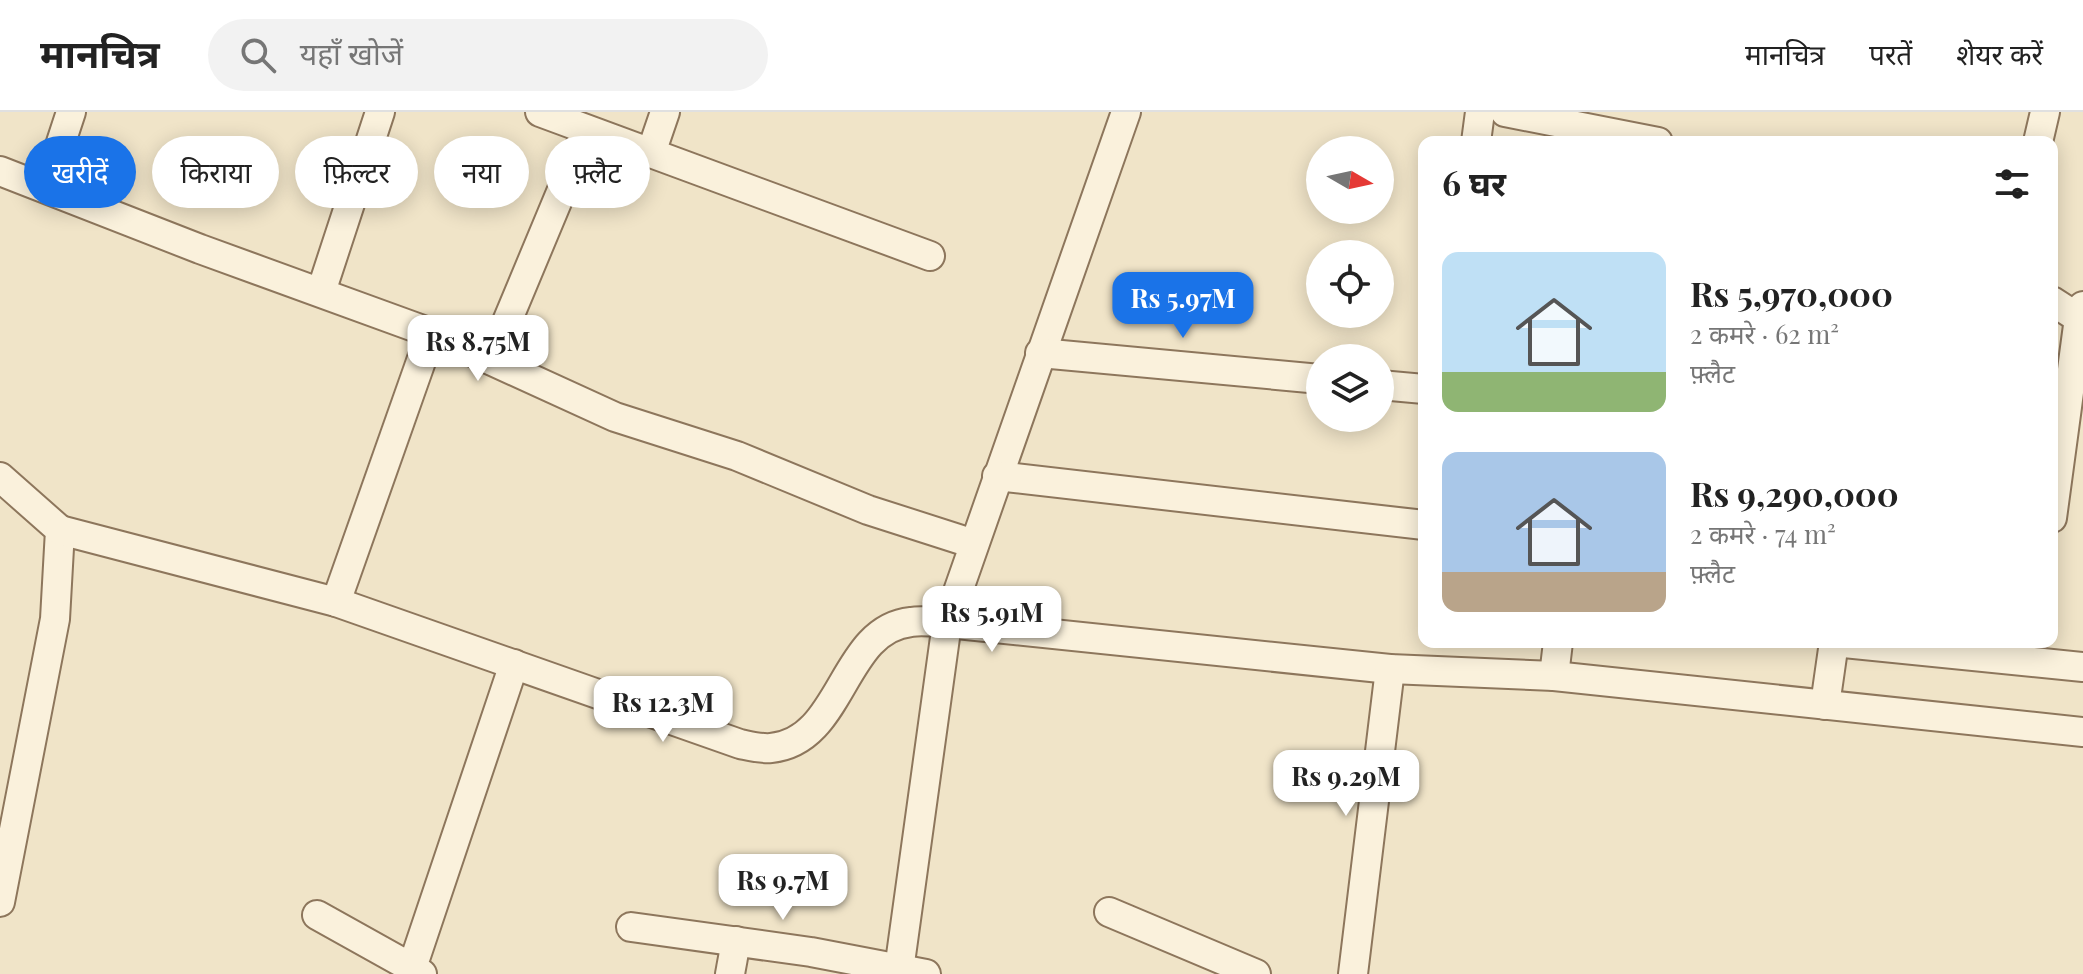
<!DOCTYPE html>
<html lang="hi">
<head>
<meta charset="utf-8">
<style>
	body { margin:0; font-family:"Playfair Display","Noto Sans Devanagari",serif; background:#f2f2f2; color:#222; height:100vh; display:flex; flex-direction:column; font-size:30px; white-space:nowrap }
	* { box-sizing:border-box; margin:0 }
	p { font-size:26px; color:#767676 }
	.icon { flex:none; width:44px; height:44px; fill:none; stroke:currentColor; stroke-width:2; stroke-linecap:round; stroke-linejoin:round }
	.map { position:relative; flex:1; overflow:hidden }
	.sheet { position:absolute; left:1418px; top:24px; width:640px; height:512px; display:flex; flex-direction:column; background:#fff; border-radius:16px; box-shadow:0 4px 20px #0003 }
	.sheet>* { flex:none }
	.top-card { position:absolute; left:24px; top:24px; width:760px; height:72px; display:flex; gap:16px }
	.needle { width:52px; rotate:99deg }
	.fabs { position:absolute; left:1306px; top:24px; display:grid; gap:16px }
	.fabs a { display:grid; place-items:center; width:88px; height:88px; border-radius:50%; background:#fff; box-shadow:0 4px 20px #0003; font-size:40px }
	.price { position:absolute; translate:-50% -68px; padding:0 18px; border-radius:16px; background:#fff; color:#222; font-size:26px; line-height:52px; filter:drop-shadow(0 2px 4px #0008) }
	.price::after { content:''; position:absolute; left:50%; top:48px; width:24px; height:18px; margin-left:-12px; background:inherit; clip-path:polygon(0 0,100% 0,50% 100%) }
	.price.active { background:#1a73e8; color:#fff }
	ul { padding:0; list-style:none }
	li { display:flex; align-items:center; gap:24px; height:200px; padding:0 24px }
	li span { display:grid; place-items:center; flex:none; width:224px; height:160px; border-radius:16px; color:#555 }
	li>.icon { margin-inline-start:auto }
	span .icon { width:96px; height:96px; fill:#fffc; stroke-width:1 }
	li b { font-size:34px }
	h2 { display:flex; justify-content:space-between; align-items:center; height:96px; padding:0 24px; font-size:34px }
	.chip { padding:0 28px; border-radius:36px; background:#fff; box-shadow:0 4px 20px #0003; font-size:28px; line-height:72px }
	.chip.active { background:#1a73e8; color:#fff }
	header { display:flex; align-items:center; gap:48px; box-sizing:border-box; height:112px; padding:0 40px; background:#fff; border-bottom:2px solid #e0e0e0 }
	header strong { font-size:38px }
	nav { display:flex; gap:44px; margin-inline-start:auto; font-size:28px }
	.search { width:560px; height:72px; background:#f2f2f2; display:flex; align-items:center; gap:20px; box-sizing:border-box; padding:0 28px; border-radius:44px; color:#767676; font-size:30px }
	.map>svg:first-child { display:block }
</style>
</head>
<body>
<header>
<strong>मानचित्र</strong>
<div class="search"><svg class="icon" aria-label="search" viewBox="0 0 24 24"><circle cx="10" cy="10" r="6"/><path d="M15 15l6 6"/></svg>यहाँ खोजें</div>
<nav><a>मानचित्र</a><a>परतें</a><a>शेयर करें</a></nav>
</header>
<div class="map">
<svg width="2083" height="862" viewBox="0 0 2083 862">
	<rect width="100%" height="100%" fill="#f0e4c8"/>
	<g fill="none" stroke-linecap="round" stroke-linejoin="round">
		<defs>
			<g id="street">
				<polyline points="540,0 930,144"/>
				<polyline points="1126,0 947,511 1390,557 1554,564 1558,530"/>
				<polyline points="1505,0 1658,30"/>
				<polyline points="1476,30 1480,0"/>
				<polyline points="2038,30 2045,0"/>
				<polyline points="651,41 665,0"/>
				<polyline points="0,59 200,137 431,221 615,305 737,344 868,398 974,432"/>
				<polyline points="46,76 71,0"/>
				<polyline points="321,180 380,0"/>
				<polyline points="2052,189 2083,209"/>
				<polyline points="1040,241 1320,267"/>
				<polyline points="491,248 587,18"/>
				<polyline points="1380,273 1424,277"/>
				<polyline points="997,364 1424,413"/>
				<polyline points="0,365 60,418 55,507 0,790"/>
				<polyline points="2052,406 2079,206 2083,194"/>
				<path d="M60 418 336 490 740 632C750 634 761 637 771 636 844 629 841 517 911 510 922 508 936 510 947 511L899 858"/>
				<polyline points="336,490 431,221"/>
				<polyline points="1834,530 2083,555"/>
				<polyline points="1554,564 2083,620"/>
				<polyline points="1825,593 1834,530"/>
				<polyline points="1109,800 1256,862"/>
				<polyline points="317,803 412,856"/>
				<polyline points="631,815 811,840 926,862"/>
				<polyline points="422,862 412,856 514,552"/>
				<polyline points="730,862 736,829"/>
				<polyline points="1353,862 1390,557"/>
			</g>
		</defs>
		<!-- street casing -->
		<use href="#street" stroke="#8d765c" stroke-width="32"/>
		<!-- street -->
		<use href="#street" stroke="#faf1dc" stroke-width="28"/>
	</g>
</svg>
<div class="fabs">
<a><svg class="needle" viewBox="-14 -14 28 28"><path d="M0-13l5 13h-10z" fill="#e53935"/><path d="M0 13l5-13h-10z" fill="#767676"/></svg></a>
<a><svg class="icon" aria-label="locate" viewBox="0 0 24 24"><circle cx="12" cy="12" r="6"/><path d="M12 2v4M12 18v4M2 12h4M18 12h4"/></svg></a>
<a><svg class="icon" aria-label="layers" viewBox="0 0 24 24"><path d="M12 4l9 5-9 5-9-5zM3 14l9 5 9-5"/></svg></a>
</div>
<b class="price active" style="left:1183px;top:228px">Rs 5.97M</b>
<b class="price" style="left:478px;top:271px">Rs 8.75M</b>
<b class="price" style="left:992px;top:542px">Rs 5.91M</b>
<b class="price" style="left:663px;top:632px">Rs 12.3M</b>
<b class="price" style="left:1346px;top:706px">Rs 9.29M</b>
<b class="price" style="left:783px;top:810px">Rs 9.7M</b>
<div class="top-card">
<a class="chip active">खरीदें</a>
<a class="chip">किराया</a>
<a class="chip">फ़िल्टर</a>
<a class="chip">नया</a>
<a class="chip">फ़्लैट</a>
</div>
<section class="sheet">
<h2>6 घर<svg class="icon" aria-label="filters" viewBox="0 0 24 24"><path d="M4 7h16M4 17h16"/><circle cx="9" cy="7" r="2"/><circle cx="15" cy="17" r="2"/></svg></h2>
<ul>
<li><span style="background:linear-gradient(#bfe0f5 75%,#8fb573 0)"><svg class="icon" aria-label="home" viewBox="0 0 24 24"><path d="M3 11l9-7 9 7M6 9v11h12V9"/></svg></span><div><b>Rs 5,970,000</b><p>2 कमरे · 62 m²</p><p>फ़्लैट</p></div></li>
<li><span style="background:linear-gradient(#a9c7e8 75%,#b9a48a 0)"><svg class="icon" aria-label="home" viewBox="0 0 24 24"><path d="M3 11l9-7 9 7M6 9v11h12V9"/></svg></span><div><b>Rs 9,290,000</b><p>2 कमरे · 74 m²</p><p>फ़्लैट</p></div></li>
</ul>
</section>
</div>
</body>
</html>
